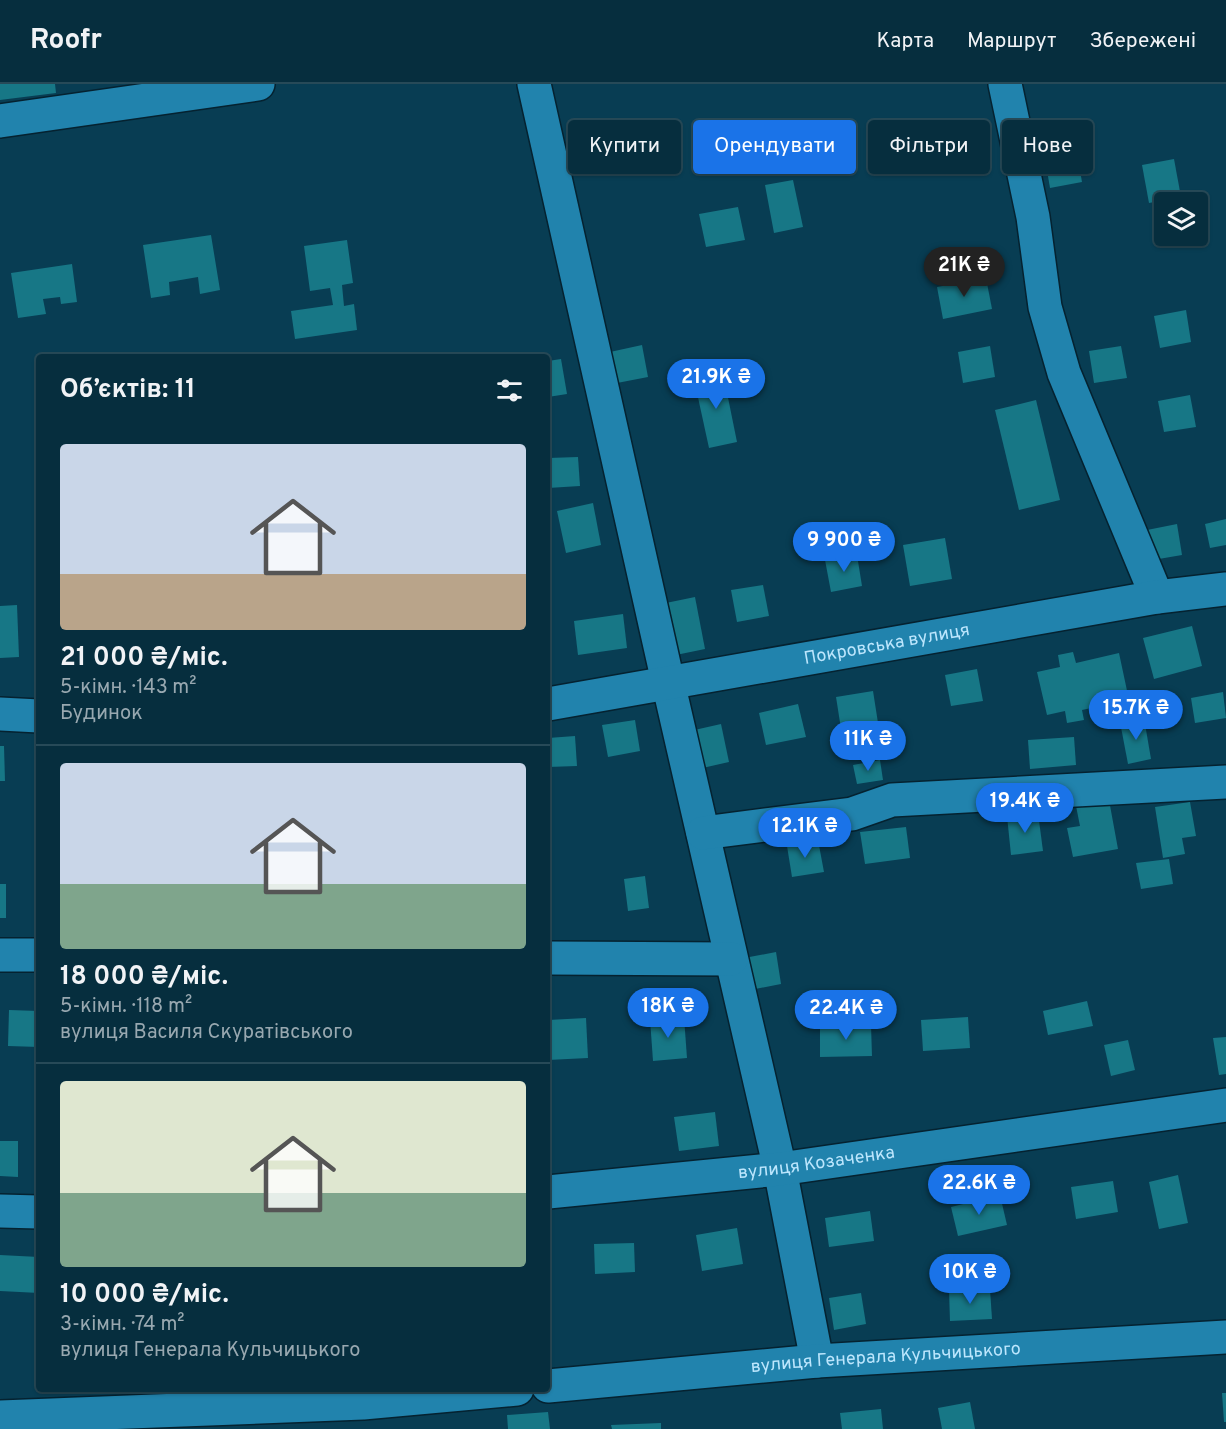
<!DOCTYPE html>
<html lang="uk">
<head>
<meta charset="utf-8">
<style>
	body { margin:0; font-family:Overpass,sans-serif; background:#0f3645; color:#f1f3f6; height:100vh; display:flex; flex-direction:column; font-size:22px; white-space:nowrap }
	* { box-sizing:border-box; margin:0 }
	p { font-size:20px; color:#98a8b0 }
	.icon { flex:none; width:33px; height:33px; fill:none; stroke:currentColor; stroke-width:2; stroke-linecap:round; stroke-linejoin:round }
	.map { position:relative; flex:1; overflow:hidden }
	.side { position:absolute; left:36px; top:270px; width:514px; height:1038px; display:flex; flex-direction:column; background:#062e3e; border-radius:6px; box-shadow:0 2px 4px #0004,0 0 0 2px #274a58 }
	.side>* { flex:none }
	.banner { position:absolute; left:568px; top:36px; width:567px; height:54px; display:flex; gap:12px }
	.tools { position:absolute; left:1154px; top:108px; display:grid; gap:12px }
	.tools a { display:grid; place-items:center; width:54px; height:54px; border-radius:6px; background:#062e3e; box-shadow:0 2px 4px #0004,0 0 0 2px #274a58; font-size:30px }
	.price { position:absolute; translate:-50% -51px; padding:0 14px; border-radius:21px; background:#1a73e8; color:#fff; font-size:20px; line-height:39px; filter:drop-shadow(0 2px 3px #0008) }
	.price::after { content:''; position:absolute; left:50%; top:36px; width:18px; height:14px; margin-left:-9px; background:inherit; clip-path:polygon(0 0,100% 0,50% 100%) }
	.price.selected { background:#222; color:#fff }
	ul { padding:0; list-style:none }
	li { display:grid; align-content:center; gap:12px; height:318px; padding:0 24px }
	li+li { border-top:2px solid #274a58 }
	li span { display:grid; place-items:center; height:186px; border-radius:6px; color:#555 }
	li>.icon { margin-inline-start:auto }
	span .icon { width:108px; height:108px; fill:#fffc; stroke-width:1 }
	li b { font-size:26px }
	h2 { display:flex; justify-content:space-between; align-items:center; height:72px; padding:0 24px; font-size:26px }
	.chip { padding:0 21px; border-radius:6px; background:#062e3e; box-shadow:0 2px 4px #0004,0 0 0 2px #274a58; font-size:21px; line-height:54px }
	.chip.selected { background:#1a73e8; color:#fff }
	header { display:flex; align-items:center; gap:36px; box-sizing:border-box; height:84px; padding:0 30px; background:#062e3e; border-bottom:2px solid #274a58 }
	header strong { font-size:28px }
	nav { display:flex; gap:33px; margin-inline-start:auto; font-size:21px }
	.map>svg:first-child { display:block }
</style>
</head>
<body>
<header>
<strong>Roofr</strong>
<nav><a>Карта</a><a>Маршрут</a><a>Збережені</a></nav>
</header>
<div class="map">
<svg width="1226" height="1345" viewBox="0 0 1226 1345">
	<rect width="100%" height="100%" fill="#083d53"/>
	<!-- building -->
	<g fill="#177786">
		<polygon points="0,0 55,0 56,9 0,16"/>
		<polygon points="1075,58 1082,98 1050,104 1043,63"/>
		<polygon points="1174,75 1181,113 1149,119 1142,81"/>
		<polygon points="793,96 803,143 774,149 765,101"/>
		<polygon points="738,123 745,156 706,163 699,130"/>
		<polygon points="211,151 220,206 200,210 198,193 169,198 170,211 151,214 143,161"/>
		<polygon points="347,156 353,199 342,201 344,222 354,220 357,246 295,255 291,227 333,221 330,204 310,207 304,162"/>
		<polygon points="72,180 77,218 61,220 60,213 43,215 46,230 18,234 11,189"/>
		<polygon points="986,194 992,225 943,235 937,203"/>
		<polygon points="1186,226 1191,258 1160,264 1154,232"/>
		<polygon points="642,261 648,293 617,299 610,268"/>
		<polygon points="990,262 995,293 963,299 958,268"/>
		<polygon points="1121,262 1127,294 1094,299 1089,267"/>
		<polygon points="561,275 567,310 548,313 548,277"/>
		<polygon points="723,289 737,358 709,364 694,295"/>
		<polygon points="1190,311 1196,343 1164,348 1158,317"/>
		<polygon points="1036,316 1060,416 1019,426 995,326"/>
		<polygon points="578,373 580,402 548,404 548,374"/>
		<polygon points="593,419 601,461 566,469 557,427"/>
		<polygon points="1226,435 1226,461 1210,464 1205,440"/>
		<polygon points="1177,440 1182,471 1147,477 1142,447"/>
		<polygon points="945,454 952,495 910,502 903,461"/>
		<polygon points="857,471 862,502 831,508 825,476"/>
		<polygon points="763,501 769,532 737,538 731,506"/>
		<polygon points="695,513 705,565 671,572 661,520"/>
		<polygon points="17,521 19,573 0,574 0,522"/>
		<polygon points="623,530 627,564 578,571 574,537"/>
		<polygon points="1192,542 1202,582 1154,595 1143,554"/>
		<polygon points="1073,568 1076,579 1119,569 1129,616 1082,626 1084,636 1067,639 1065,627 1047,631 1037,588 1060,583 1058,571"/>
		<polygon points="977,585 983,617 951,622 945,591"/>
		<polygon points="873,607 878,639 841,645 836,613"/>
		<polygon points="1223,608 1226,634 1195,639 1191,614"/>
		<polygon points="798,620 806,653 766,661 759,629"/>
		<polygon points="1144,634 1151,675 1128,680 1120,638"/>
		<polygon points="635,636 640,667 608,673 602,641"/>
		<polygon points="721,640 729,678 698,685 690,647"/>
		<polygon points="575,652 577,682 548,683 548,654"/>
		<polygon points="1074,653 1076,681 1030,685 1028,656"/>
		<polygon points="0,662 4,662 5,697 0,697"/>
		<polygon points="880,676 883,696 857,700 853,681"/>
		<polygon points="1109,716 1118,765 1073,773 1067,744 1080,742 1076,722"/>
		<polygon points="1190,718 1196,752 1182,754 1185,770 1163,774 1155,723"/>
		<polygon points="1038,729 1043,767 1011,771 1007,732"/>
		<polygon points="906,743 910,774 865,780 860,748"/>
		<polygon points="818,756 824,788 792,793 787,762"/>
		<polygon points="1169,775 1173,800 1141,805 1136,779"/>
		<polygon points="645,792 649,824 628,827 624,795"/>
		<rect x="0" y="800" width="6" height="34"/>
		<polygon points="776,868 781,900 750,906 744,874"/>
		<polygon points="1087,917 1093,942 1048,951 1043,927"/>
		<polygon points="9,926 39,927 39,963 8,962"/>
		<polygon points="684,933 687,974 653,977 650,935"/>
		<polygon points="968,933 970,964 923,967 921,936"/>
		<polygon points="586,934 588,974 548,976 548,936"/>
		<polygon points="871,941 872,972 820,973 820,942"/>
		<polygon points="1226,953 1226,990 1219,991 1213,954"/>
		<polygon points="1128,956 1135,986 1111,992 1104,961"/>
		<polygon points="715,1028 719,1062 679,1067 674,1033"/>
		<polygon points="0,1057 18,1057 18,1093 0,1092"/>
		<polygon points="1178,1091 1188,1139 1159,1145 1149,1098"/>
		<polygon points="1113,1097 1118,1128 1076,1135 1071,1103"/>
		<polygon points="1000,1111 1007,1141 958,1152 951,1123"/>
		<polygon points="870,1127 874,1157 829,1163 825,1134"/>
		<polygon points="737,1144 743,1180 702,1187 696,1151"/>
		<polygon points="634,1159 635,1188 595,1190 594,1160"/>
		<polygon points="0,1171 39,1173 39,1209 0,1207"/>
		<polygon points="990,1205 992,1235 950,1237 949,1206"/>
		<polygon points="861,1209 866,1240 834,1246 829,1214"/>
		<polygon points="1222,1309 1226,1309 1226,1338 1224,1338"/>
		<polygon points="970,1318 975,1345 942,1345 938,1324"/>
		<polygon points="881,1325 883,1345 842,1345 840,1329"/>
		<polygon points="548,1328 550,1345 508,1345 507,1331"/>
		<polygon points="661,1339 661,1345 612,1345 611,1341"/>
	</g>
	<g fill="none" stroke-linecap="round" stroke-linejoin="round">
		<defs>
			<g id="minor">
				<polyline points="534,0 668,598 780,1085 817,1277"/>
				<polyline points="1005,0 1033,133 1045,223 1064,289 1157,513"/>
				<polyline points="0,37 258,0"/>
				<path id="s1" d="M548 620 1157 513 1226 505"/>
				<polyline points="0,630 39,632"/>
				<polyline points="703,749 852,730 892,716 1226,698"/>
				<polyline points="0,871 39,871"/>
				<polyline points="548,874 731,875"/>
				<path id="s2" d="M548 1108 780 1085 1226 1021"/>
				<polyline points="0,1127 39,1128"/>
				<path id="s3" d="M548 1302 817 1277 1226 1253"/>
				<polyline points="0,1333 363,1319 517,1305"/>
			</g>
		</defs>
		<!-- minor casing -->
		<use href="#minor" stroke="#052230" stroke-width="36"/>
		<!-- minor -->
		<use href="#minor" stroke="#2183ad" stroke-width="33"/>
	</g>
	<g text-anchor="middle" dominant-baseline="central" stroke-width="6" stroke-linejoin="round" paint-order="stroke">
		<!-- street labels -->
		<g font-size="18" fill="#bce6fd" stroke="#052230">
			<text stroke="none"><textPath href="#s1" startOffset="344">Покровська вулиця</textPath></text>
			<text stroke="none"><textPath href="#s2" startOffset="270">вулиця Козаченка</textPath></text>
			<text stroke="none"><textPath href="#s3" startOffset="339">вулиця Генерала Кульчицького</textPath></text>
		</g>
	</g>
</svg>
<div class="tools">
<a><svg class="icon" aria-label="layers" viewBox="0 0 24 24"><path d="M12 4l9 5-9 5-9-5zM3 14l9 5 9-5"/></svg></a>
</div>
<b class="price selected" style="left:964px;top:214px">21K ₴</b>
<b class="price" style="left:716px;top:326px">21.9K ₴</b>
<b class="price" style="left:844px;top:489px">9 900 ₴</b>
<b class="price" style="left:1136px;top:657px">15.7K ₴</b>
<b class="price" style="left:868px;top:688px">11K ₴</b>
<b class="price" style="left:1025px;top:750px">19.4K ₴</b>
<b class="price" style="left:805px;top:775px">12.1K ₴</b>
<b class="price" style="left:668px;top:955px">18K ₴</b>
<b class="price" style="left:846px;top:957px">22.4K ₴</b>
<b class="price" style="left:979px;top:1132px">22.6K ₴</b>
<b class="price" style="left:970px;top:1221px">10K ₴</b>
<div class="banner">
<a class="chip">Купити</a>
<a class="chip selected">Орендувати</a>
<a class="chip">Фільтри</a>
<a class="chip">Нове</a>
</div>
<section class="side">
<h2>Об’єктів: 11<svg class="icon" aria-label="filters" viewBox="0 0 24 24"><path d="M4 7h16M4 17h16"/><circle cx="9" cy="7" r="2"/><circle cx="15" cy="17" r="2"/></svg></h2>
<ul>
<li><span style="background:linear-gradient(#c9d6e8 70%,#b9a48a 0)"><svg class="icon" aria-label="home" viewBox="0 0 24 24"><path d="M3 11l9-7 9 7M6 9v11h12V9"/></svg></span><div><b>21 000 ₴/міс.</b><p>5-кімн. · 143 m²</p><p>Будинок</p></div></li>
<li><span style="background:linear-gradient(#c9d6e8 65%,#7fa58c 0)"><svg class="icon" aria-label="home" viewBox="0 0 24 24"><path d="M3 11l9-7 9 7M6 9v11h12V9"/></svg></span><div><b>18 000 ₴/міс.</b><p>5-кімн. · 118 m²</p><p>вулиця Василя Скуратівського</p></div></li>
<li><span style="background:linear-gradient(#dfe7d0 60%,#7fa58c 0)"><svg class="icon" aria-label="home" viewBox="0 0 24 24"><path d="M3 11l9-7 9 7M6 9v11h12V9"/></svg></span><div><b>10 000 ₴/міс.</b><p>3-кімн. · 74 m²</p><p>вулиця Генерала Кульчицького</p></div></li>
</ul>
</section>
</div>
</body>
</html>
